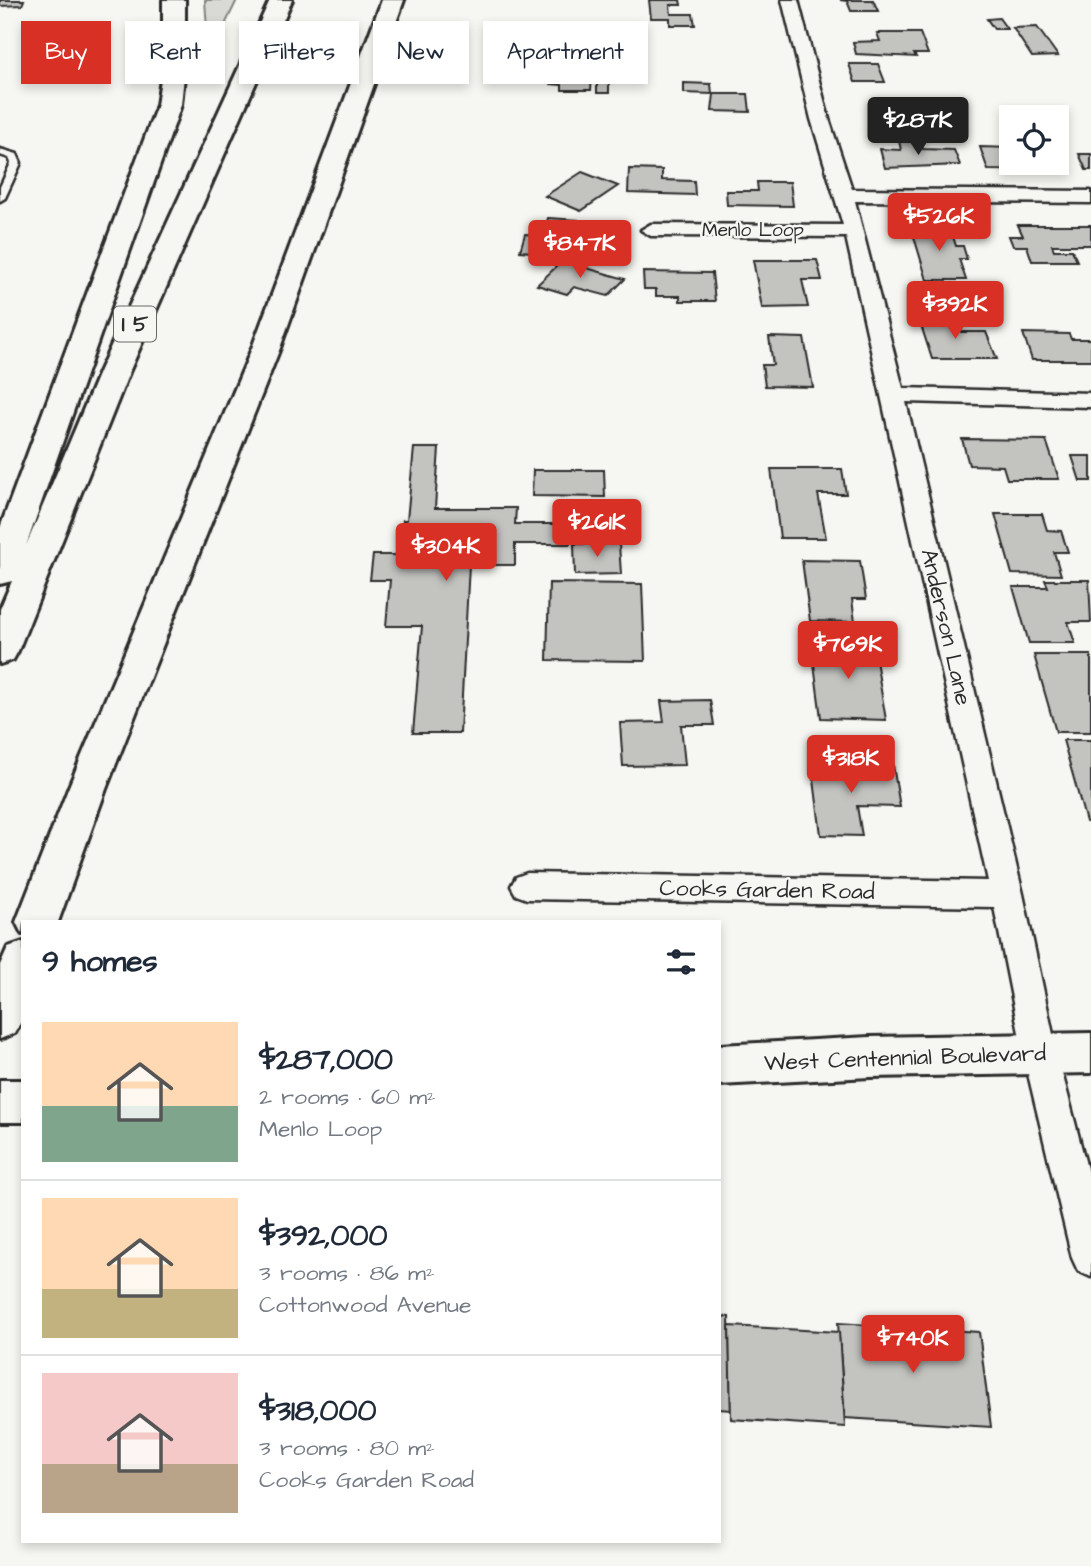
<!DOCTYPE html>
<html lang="en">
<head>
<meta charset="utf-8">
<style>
	body { margin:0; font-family:"Architects Daughter",sans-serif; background:#f6f6f7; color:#1f2937; height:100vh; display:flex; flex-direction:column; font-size:26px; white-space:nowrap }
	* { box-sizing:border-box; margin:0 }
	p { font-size:23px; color:#747a83 }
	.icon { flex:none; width:38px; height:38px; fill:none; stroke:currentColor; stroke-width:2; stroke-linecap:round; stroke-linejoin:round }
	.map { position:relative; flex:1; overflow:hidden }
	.details { position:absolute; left:21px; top:920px; width:700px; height:623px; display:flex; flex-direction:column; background:#fff; border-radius:0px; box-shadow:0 4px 10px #0003 }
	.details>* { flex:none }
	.guide { position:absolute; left:21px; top:21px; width:700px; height:63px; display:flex; gap:14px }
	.buttons { position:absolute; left:999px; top:105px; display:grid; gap:14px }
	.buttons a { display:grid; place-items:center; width:70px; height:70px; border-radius:0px; background:#fff; box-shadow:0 4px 10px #0003; font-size:35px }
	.price { position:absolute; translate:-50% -60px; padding:0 16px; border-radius:7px; background:#d93025; color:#fff; font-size:23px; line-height:46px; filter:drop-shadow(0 2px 4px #0008) }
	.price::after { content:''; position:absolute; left:50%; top:42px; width:21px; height:16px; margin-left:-10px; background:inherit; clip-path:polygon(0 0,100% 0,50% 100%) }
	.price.current { background:#222; color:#fff }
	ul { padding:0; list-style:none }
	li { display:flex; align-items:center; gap:21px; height:175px; padding:0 21px }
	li+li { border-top:2px solid #e0e1e3 }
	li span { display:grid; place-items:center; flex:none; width:196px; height:140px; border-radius:0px; color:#555 }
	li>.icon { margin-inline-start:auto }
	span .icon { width:84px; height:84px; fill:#fffc; stroke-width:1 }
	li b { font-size:30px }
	h2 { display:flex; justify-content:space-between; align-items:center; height:84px; padding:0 21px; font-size:30px }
	.chip { padding:0 24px; border-radius:0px; background:#fff; box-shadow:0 4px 10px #0003; font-size:24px; line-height:63px }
	.chip.current { background:#d93025; color:#fff }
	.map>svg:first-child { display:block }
</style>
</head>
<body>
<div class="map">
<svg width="1091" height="1566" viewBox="0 0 1091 1566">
	<rect width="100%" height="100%" fill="#f6f6f2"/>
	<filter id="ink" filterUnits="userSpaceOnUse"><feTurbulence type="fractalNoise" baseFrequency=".0143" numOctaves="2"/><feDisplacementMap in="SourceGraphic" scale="14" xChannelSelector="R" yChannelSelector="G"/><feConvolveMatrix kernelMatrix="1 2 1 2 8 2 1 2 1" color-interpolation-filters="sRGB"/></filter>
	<g filter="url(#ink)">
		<!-- green -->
		<polygon fill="#d9d9d5" stroke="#828280" stroke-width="2" points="205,0 237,0 209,58"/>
		<!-- building -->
		<g fill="#c3c3c0" stroke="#2b2b2b" stroke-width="2">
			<polygon points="0,0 24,0 22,5 0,6"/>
			<polygon points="649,0 680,0 681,5 670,5 671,14 693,14 695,25 670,25 670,18 651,18"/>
			<polygon points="873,0 878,11 851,11 847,1 840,0"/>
			<polygon points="999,18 1007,29 994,29 987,19"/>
			<polygon points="1037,27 1058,56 1032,57 1013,28"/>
			<polygon points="877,33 920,33 928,54 914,54 916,57 856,54 853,42 880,41"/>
			<polygon points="849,64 878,64 885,82 855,82"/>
			<polygon points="552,71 592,76 591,90 562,90 562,85 551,84"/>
			<rect x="597" y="79" width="12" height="14"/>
			<polygon points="684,83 711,84 712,94 684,93"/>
			<polygon points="714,94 748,94 750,112 712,111"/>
			<polygon points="899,141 920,142 923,149 954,150 960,165 885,168 880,149 901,150"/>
			<polygon points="980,147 1012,148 1012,163 1057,163 1057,156 1063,171 988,170"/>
			<polygon points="1079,154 1091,154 1091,170 1086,170"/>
			<polygon points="629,169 662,170 662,180 694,181 695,195 628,193"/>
			<polygon points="582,172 618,186 581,211 545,196"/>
			<polygon points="757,182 790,182 793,206 727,205 726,191 758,191"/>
			<polygon points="548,218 578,220 570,255 520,251 525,234 543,235"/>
			<polygon points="1018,225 1091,225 1091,245 1052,245 1054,250 1072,250 1077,261 1032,261 1027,246 1013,246 1009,236 1023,236"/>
			<polygon points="911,227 950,227 956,246 963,246 967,259 959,259 966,280 927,280"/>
			<polygon points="753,260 817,260 822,280 802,280 808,307 762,308"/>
			<polygon points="562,261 625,279 608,296 574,287 567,294 537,285"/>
			<polygon points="643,272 712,273 715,301 680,301 680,296 656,296 656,289 644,289"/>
			<polygon points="957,318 962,332 986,332 997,359 932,359 919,319"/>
			<polygon points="1023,333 1069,334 1071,339 1091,339 1091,360 1032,360"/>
			<polygon points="769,337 804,338 813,387 765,386 762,365 773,365"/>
			<polygon points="962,439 1046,440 1059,479 1007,479 1003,466 969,465"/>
			<polygon points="414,448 439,448 435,508 516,508 515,524 570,524 570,544 515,544 515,565 469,565 460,733 413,733 422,626 386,626 390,580 370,580 373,555 399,555 403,520 407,520"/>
			<polygon points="1072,456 1091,456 1091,481 1080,481"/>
			<polygon points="771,469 842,469 846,494 818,494 826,538 780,538"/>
			<polygon points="533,470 604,470 605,497 532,496"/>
			<polygon points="995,514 1042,514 1047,530 1061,531 1068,552 1054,552 1061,575 1012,574"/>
			<polygon points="574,544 619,544 621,574 575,575"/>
			<polygon points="802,560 860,561 866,599 852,599 855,622 810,621"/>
			<polygon points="1045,580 1089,580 1091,622 1068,622 1075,643 1029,643 1013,587 1048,587"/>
			<polygon points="549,583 642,584 645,661 547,660"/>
			<polygon points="811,641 873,642 886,720 821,718"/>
			<polygon points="1034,655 1091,655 1091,732 1056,732"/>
			<polygon points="710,700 714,725 681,725 685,765 623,766 620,723 664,722 661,701"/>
			<polygon points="1063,740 1091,740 1091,823 1086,822"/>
			<polygon points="812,764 893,765 900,807 857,806 862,836 821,835"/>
			<polygon points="719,1316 729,1317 731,1410 719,1409"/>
			<polygon points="838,1323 979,1332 991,1427 845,1418"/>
			<polygon points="729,1326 839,1332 845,1427 731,1419"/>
		</g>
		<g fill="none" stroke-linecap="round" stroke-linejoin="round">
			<defs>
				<polygon id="lane" points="0,149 17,154 21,163 5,198 0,201 0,187 11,163 9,158 0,155"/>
				<polygon id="street" points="782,0 798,0 829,119 852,189 1091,191 1091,203 855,201 903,388 1091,393 1091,407 906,402 1023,894 1057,1053 1091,1184 1091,1277 1078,1271 1072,1258 1023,1053 994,907 527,899 516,895 511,886 516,877 527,873 988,881 846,237 651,236 641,230 651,224 843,225 811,119"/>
				<g id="secondary">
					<polygon points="1091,1033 1091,1073 870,1077 719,1085 719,1045 870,1037"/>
					<rect x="0" y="1080" width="23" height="42"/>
				</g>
				<g id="highway">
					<polygon points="163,0 185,0 185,66 181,105 26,546 100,370 270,0 292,0 130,370 18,651 13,660 0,664 0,609 12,581 0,584 0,528 157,105 163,66"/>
					<polygon points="382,0 404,0 280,348 106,789 58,922 23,922 22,934 16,922 68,789 252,348"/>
					<polygon points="23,942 23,1018 15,1033 0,1039 0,965 8,947"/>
				</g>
			</defs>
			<!-- lane casing -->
			<use href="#lane" stroke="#2b2b2b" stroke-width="5"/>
			<!-- street casing -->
			<use href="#street" stroke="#2b2b2b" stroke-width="5"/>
			<!-- secondary casing -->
			<use href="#secondary" stroke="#2b2b2b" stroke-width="6"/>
			<!-- highway casing -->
			<use href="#highway" stroke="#2b2b2b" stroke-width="6"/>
			<!-- lane -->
			<use href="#lane" fill="#f6f6f2" fill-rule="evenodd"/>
			<!-- street -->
			<use href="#street" fill="#f6f6f2" fill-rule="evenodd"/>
			<!-- secondary -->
			<use href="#secondary" fill="#f6f6f2" fill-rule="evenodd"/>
			<!-- highway -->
			<use href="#highway" fill="#f6f6f2" fill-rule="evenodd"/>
		</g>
	</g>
	<g text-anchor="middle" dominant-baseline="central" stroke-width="5" stroke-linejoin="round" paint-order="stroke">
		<!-- far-street labels -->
		<g font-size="19" fill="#2b2b2b" stroke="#f6f6f2">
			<text x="753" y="230">Menlo Loop</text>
		</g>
		<!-- shield labels -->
		<rect fill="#f6f6f2" stroke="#686867" stroke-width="2" x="114" y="306.5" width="42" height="35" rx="5"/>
		<g font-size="21" font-weight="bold" fill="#2b2b2b">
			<text x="135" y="324">I 5</text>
		</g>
		<!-- street labels -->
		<g font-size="23" fill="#2b2b2b" stroke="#f6f6f2">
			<text transform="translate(946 627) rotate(77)">Anderson Lane</text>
			<text transform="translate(767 890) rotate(1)">Cooks Garden Road</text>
			<text transform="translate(905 1058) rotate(-2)">West Centennial Boulevard</text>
		</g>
	</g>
</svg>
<div class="buttons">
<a><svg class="icon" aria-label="locate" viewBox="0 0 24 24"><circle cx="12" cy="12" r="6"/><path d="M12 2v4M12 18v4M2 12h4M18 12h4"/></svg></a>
</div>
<b class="price current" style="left:918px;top:157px">$287K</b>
<b class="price" style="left:939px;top:253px">$526K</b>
<b class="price" style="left:580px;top:280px">$847K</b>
<b class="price" style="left:955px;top:341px">$392K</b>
<b class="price" style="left:597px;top:559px">$261K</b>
<b class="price" style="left:446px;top:583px">$304K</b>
<b class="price" style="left:848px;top:681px">$769K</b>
<b class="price" style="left:851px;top:795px">$318K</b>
<b class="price" style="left:913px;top:1375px">$740K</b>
<div class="guide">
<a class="chip current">Buy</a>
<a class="chip">Rent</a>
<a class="chip">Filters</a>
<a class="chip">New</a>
<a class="chip">Apartment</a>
</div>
<section class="details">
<h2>9 homes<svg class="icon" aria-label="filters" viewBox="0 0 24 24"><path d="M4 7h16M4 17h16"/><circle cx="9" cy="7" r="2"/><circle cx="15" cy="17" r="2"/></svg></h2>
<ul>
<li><span style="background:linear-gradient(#ffd9b3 60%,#7fa58c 0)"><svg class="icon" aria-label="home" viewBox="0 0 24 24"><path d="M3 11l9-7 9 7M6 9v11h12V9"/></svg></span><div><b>$287,000</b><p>2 rooms · 60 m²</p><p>Menlo Loop</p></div></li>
<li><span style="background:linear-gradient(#ffd9b3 65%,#c2b280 0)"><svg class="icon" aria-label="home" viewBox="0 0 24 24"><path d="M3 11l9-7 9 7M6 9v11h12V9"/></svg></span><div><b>$392,000</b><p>3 rooms · 86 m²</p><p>Cottonwood Avenue</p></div></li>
<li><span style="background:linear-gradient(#f6c9c9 65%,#b9a48a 0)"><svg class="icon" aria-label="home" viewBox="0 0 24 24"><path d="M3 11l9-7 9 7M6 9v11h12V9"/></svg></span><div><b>$318,000</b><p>3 rooms · 80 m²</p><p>Cooks Garden Road</p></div></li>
</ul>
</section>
</div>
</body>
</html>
